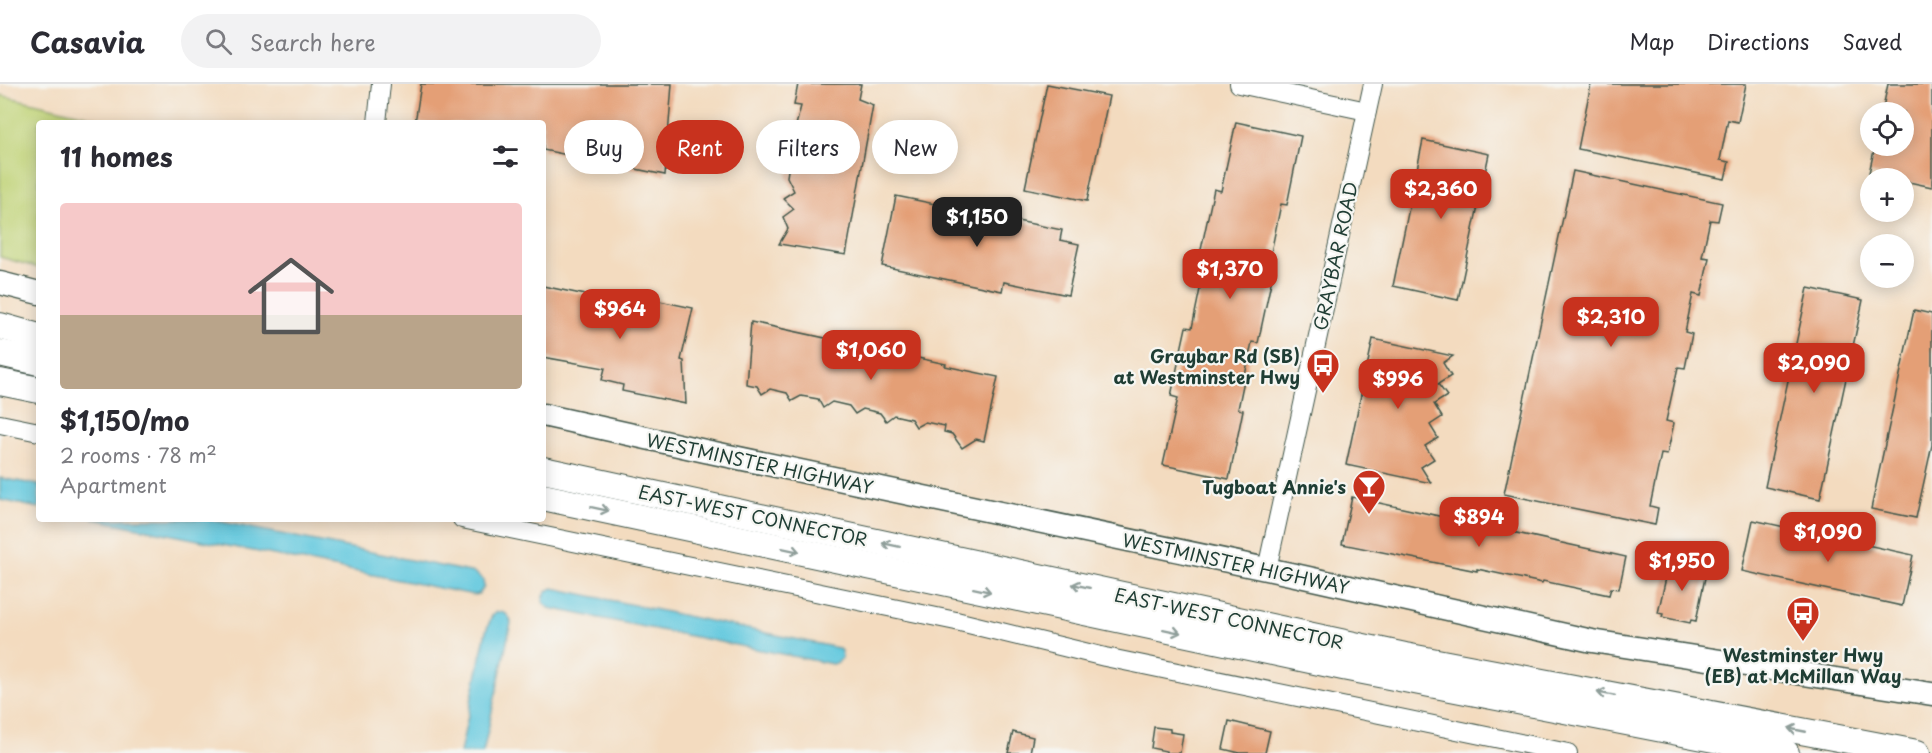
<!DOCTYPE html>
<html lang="en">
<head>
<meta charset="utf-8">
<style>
	body { margin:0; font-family:"Playpen Sans",sans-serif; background:#f2f2f3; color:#2b2b33; height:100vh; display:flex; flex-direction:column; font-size:22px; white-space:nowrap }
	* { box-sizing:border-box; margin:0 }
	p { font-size:20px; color:#7c7c81 }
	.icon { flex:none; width:33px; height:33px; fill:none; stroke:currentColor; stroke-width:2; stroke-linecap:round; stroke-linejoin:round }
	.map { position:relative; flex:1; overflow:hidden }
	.drawer { position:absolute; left:36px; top:36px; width:510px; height:402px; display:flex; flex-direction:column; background:#fff; border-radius:6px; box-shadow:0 3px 15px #0003 }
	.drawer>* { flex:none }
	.banner { position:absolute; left:564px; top:36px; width:570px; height:54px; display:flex; gap:12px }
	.controls { position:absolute; left:1860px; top:18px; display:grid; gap:12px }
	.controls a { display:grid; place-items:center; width:54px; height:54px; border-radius:50%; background:#fff; box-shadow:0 3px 15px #0003; font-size:30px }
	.price { position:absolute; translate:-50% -51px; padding:0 14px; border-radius:12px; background:#c8321e; color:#fff; font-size:20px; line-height:39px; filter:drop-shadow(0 2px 3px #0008) }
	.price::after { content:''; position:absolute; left:50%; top:36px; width:18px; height:14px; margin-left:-9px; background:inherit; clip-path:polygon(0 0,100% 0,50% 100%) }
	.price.active { background:#222; color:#fff }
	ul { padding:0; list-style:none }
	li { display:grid; align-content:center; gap:12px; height:318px; padding:0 24px }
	li span { display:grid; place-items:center; height:186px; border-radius:6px; color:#555 }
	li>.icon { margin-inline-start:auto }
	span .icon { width:108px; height:108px; fill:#fffc; stroke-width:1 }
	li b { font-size:26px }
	h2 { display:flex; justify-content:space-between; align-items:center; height:72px; padding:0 24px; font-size:26px }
	.pill { padding:0 21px; border-radius:27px; background:#fff; box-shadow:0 3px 15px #0003; font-size:21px; line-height:54px }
	.pill.active { background:#c8321e; color:#fff }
	header { display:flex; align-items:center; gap:36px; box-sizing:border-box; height:84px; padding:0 30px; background:#fff; border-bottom:2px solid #e1e1e2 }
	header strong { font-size:28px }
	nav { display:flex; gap:33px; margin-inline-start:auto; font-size:21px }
	.search { width:420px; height:54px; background:#f2f2f3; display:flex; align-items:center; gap:15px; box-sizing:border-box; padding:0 21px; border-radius:33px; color:#7c7c81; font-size:22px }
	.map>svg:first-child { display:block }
</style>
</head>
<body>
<header>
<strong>Casavia</strong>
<div class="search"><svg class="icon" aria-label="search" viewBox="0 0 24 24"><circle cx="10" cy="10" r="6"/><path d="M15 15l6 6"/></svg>Search here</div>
<nav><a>Map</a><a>Directions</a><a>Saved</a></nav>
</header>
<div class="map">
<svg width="1932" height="669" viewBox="0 0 1932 669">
	<rect width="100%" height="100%" fill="#f6f6f2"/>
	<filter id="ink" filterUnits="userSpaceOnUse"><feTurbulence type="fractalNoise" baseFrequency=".0167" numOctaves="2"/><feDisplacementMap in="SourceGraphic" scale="12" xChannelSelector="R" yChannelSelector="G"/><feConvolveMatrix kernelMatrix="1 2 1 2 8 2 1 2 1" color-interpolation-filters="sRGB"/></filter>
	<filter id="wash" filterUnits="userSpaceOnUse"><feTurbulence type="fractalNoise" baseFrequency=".008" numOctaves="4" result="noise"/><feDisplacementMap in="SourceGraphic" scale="24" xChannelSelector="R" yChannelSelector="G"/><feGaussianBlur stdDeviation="1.35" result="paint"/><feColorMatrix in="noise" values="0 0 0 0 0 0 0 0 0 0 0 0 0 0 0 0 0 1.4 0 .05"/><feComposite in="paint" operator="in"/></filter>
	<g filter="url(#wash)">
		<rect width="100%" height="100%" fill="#f3dbbf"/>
		<!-- green -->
		<polygon fill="#bfd275" stroke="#6f8854" stroke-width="1.5" points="0,11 118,39 39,39 39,184 0,173"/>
		<!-- water -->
		<g fill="#61c8de" stroke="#408289" stroke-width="1.5">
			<polygon points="0,394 39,401 39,424 0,416"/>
			<polygon points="93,435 207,435 475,489 483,496 484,503 479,510 474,511"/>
			<path d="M553 504 838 564 841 567 842 574 838 578 832 580 549 524 543 518C544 510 545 507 553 504Z"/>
			<path d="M496 528C504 527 510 531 511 539L483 669H460L486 547 492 532Z"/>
		</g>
		<g id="blocks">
			<!-- building -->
			<g fill="#e49f76">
				<polygon points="421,0 672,0 665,91 543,66 543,39 415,39"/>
				<polygon points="798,0 861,0 858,15 873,21 846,171 779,160 788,145 783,133 794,125 783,114 794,107 787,93 793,53 801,22 794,21"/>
				<polygon points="1047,0 1109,12 1087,117 1025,104"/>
				<polygon points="1591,0 1746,0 1738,38 1728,36 1720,76 1729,78 1725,95 1578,65"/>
				<polygon points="1888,0 1932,0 1932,103 1904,97 1904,94 1893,94 1869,89 1875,62 1904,62 1904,28 1882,28"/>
				<polygon points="1236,38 1301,52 1287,121 1281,120 1267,188 1273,189 1258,259 1252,258 1238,325 1243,326 1229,395 1163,381 1178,314 1171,312 1186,243 1192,244 1206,176 1199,175 1214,105 1221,107"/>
				<polygon points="1423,56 1489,70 1458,216 1393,202"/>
				<polygon points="1573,87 1722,119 1718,137 1710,136 1702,173 1709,174 1701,212 1693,210 1685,248 1692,250 1685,284 1678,283 1666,337 1674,339 1667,371 1661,370 1650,422 1658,424 1655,441 1504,410"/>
				<polygon points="896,112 1062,146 1060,156 1079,160 1068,211 1004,198 1002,207 882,182"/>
				<polygon points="543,202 619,218 621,209 693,224 681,276 684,277 686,320 622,307 623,301 602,296 605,284 543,273"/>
				<polygon points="1808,204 1863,216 1820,415 1765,403"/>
				<polygon points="1914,226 1932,230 1932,361 1916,434 1871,425"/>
				<polygon points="751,238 946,280 945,282 998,293 984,357 976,355 962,364 952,350 944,348 945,342 925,338 916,343 911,335 894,331 886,337 880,329 863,325 855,330 849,322 832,318 823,324 818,315 801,312 792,317 787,309 770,305 762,310 757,302 746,300"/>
				<polygon points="1373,255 1453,272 1443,279 1451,292 1438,300 1447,312 1434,320 1442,333 1430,341 1438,354 1425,362 1434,375 1421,383 1431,399 1346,381"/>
				<polygon points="1352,413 1626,473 1619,505 1611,504 1609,511 1543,497 1542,499 1477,485 1477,487 1342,460"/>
				<polygon points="1753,436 1913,471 1902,522 1742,487"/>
				<polygon points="1670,476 1707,484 1696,537 1691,536 1690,539 1662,533 1663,530 1658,529"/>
				<polygon points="1229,637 1270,647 1265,669 1240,669 1223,665"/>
				<polygon points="1154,643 1170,645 1170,648 1183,650 1180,669 1166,669 1166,667 1151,664"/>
				<polygon points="1013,648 1033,653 1030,669 1008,669"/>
			</g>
		</g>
	</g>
	<g filter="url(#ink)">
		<use href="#blocks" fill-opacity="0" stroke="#3f5549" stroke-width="1.5"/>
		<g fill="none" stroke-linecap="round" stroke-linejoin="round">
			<defs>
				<g id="minor">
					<polyline points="1239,0 1367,27"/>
					<polyline points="377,39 381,0"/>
					<polyline points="0,340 39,348"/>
					<polyline points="462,435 956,537 1105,573 1568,669"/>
					<polyline points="1267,485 1373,0"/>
				</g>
				<g id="major">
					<polyline points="0,199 39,209"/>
					<polyline points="543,331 705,367 1295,491 1592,557 1932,610"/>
				</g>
				<g id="highway">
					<polyline points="0,242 39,253"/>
					<polyline points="0,269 39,278"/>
					<polyline points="0,298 39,306"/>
					<polyline points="543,386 1405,572 1917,669"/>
					<polyline points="543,413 1343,583 1786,669"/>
				</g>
			</defs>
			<!-- minor casing -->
			<use href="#minor" stroke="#3f5549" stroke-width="20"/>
			<!-- major casing -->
			<use href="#major" stroke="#3f5549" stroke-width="25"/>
			<!-- highway casing -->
			<use href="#highway" stroke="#3f5549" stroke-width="28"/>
			<!-- minor -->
			<use href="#minor" stroke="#fff" stroke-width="18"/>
			<!-- major -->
			<use href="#major" stroke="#fff" stroke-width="22"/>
			<!-- highway -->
			<use href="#highway" stroke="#fff" stroke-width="26"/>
		</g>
		<!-- one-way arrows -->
		<defs><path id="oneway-shaft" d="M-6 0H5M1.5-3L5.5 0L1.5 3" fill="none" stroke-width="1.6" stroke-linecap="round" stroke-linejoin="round" transform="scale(1.5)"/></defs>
		<g stroke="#8f9e9a">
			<use href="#oneway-shaft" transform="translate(600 425) rotate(12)"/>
			<use href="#oneway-shaft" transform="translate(891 461) rotate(-168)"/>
			<use href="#oneway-shaft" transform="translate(791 466) rotate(12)"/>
			<use href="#oneway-shaft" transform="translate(1081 502) rotate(-168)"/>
			<use href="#oneway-shaft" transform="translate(982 506) rotate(12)"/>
			<use href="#oneway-shaft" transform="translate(1172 547) rotate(12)"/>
			<use href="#oneway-shaft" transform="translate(1606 610) rotate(-169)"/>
			<use href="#oneway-shaft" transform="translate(1797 646) rotate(-169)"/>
		</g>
	</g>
	<!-- icons -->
	<defs>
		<symbol id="bus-pin" viewBox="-11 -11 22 30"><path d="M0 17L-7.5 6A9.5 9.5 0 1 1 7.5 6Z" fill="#c8321e" stroke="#f6f6f2"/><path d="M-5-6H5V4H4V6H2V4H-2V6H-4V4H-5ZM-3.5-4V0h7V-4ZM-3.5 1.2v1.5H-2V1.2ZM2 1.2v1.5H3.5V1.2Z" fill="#fff"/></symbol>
		<symbol id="bar-pin" viewBox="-11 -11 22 30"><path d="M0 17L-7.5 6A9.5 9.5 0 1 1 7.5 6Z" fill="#c8321e" stroke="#f6f6f2"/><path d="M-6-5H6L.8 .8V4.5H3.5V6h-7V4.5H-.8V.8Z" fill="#fff"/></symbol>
	</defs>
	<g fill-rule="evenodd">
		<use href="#bus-pin" x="1304" y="262" width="38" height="52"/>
		<use href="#bar-pin" x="1350" y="383" width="38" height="52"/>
		<use href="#bus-pin" x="1784" y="510" width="38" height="52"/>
	</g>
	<g text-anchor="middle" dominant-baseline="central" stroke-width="4.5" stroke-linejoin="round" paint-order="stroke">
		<!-- street labels -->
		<g font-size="18" fill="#1f3d34" stroke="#f6f6f2">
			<text transform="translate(1335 172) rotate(-78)">GRAYBAR ROAD</text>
			<text transform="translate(760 379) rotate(12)">WESTMINSTER HIGHWAY</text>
			<text transform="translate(753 431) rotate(12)">EAST-WEST CONNECTOR</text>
			<text transform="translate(1236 479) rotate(12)">WESTMINSTER HIGHWAY</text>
			<text transform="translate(1229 534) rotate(12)">EAST-WEST CONNECTOR</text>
		</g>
		<!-- poi labels -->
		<g font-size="18" font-weight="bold" fill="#1f3d34" stroke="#f6f6f2" text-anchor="end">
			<text x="1300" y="271">Graybar Rd (SB)<tspan x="1300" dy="21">at Westminster Hwy</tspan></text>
			<text x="1346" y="402">Tugboat Annie's</text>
			<text x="1803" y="570" text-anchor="middle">Westminster Hwy<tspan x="1803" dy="21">(EB) at McMillan Way</tspan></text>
		</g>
	</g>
</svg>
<div class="controls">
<a><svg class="icon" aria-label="locate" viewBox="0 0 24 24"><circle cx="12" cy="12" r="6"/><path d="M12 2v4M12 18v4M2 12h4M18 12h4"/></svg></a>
<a>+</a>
<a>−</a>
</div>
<b class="price" style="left:1441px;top:136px">$2,360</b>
<b class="price active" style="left:977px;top:164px">$1,150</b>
<b class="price" style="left:1230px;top:216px">$1,370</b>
<b class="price" style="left:620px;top:256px">$964</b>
<b class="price" style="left:1611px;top:264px">$2,310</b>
<b class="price" style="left:871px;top:297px">$1,060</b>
<b class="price" style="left:1814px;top:310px">$2,090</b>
<b class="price" style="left:1398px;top:326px">$996</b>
<b class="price" style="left:1479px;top:464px">$894</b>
<b class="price" style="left:1828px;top:479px">$1,090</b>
<b class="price" style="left:1682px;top:508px">$1,950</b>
<div class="banner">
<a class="pill">Buy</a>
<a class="pill active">Rent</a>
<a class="pill">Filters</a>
<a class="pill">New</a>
</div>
<section class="drawer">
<h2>11 homes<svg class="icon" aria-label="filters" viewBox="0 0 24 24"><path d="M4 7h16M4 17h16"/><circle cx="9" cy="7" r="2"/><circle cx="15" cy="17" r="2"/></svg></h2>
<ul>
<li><span style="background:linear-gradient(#f6c9c9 60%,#b9a48a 0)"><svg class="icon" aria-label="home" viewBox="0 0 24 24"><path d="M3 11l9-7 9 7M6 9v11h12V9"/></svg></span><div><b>$1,150/mo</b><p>2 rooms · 78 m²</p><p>Apartment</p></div></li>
</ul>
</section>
</div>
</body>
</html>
